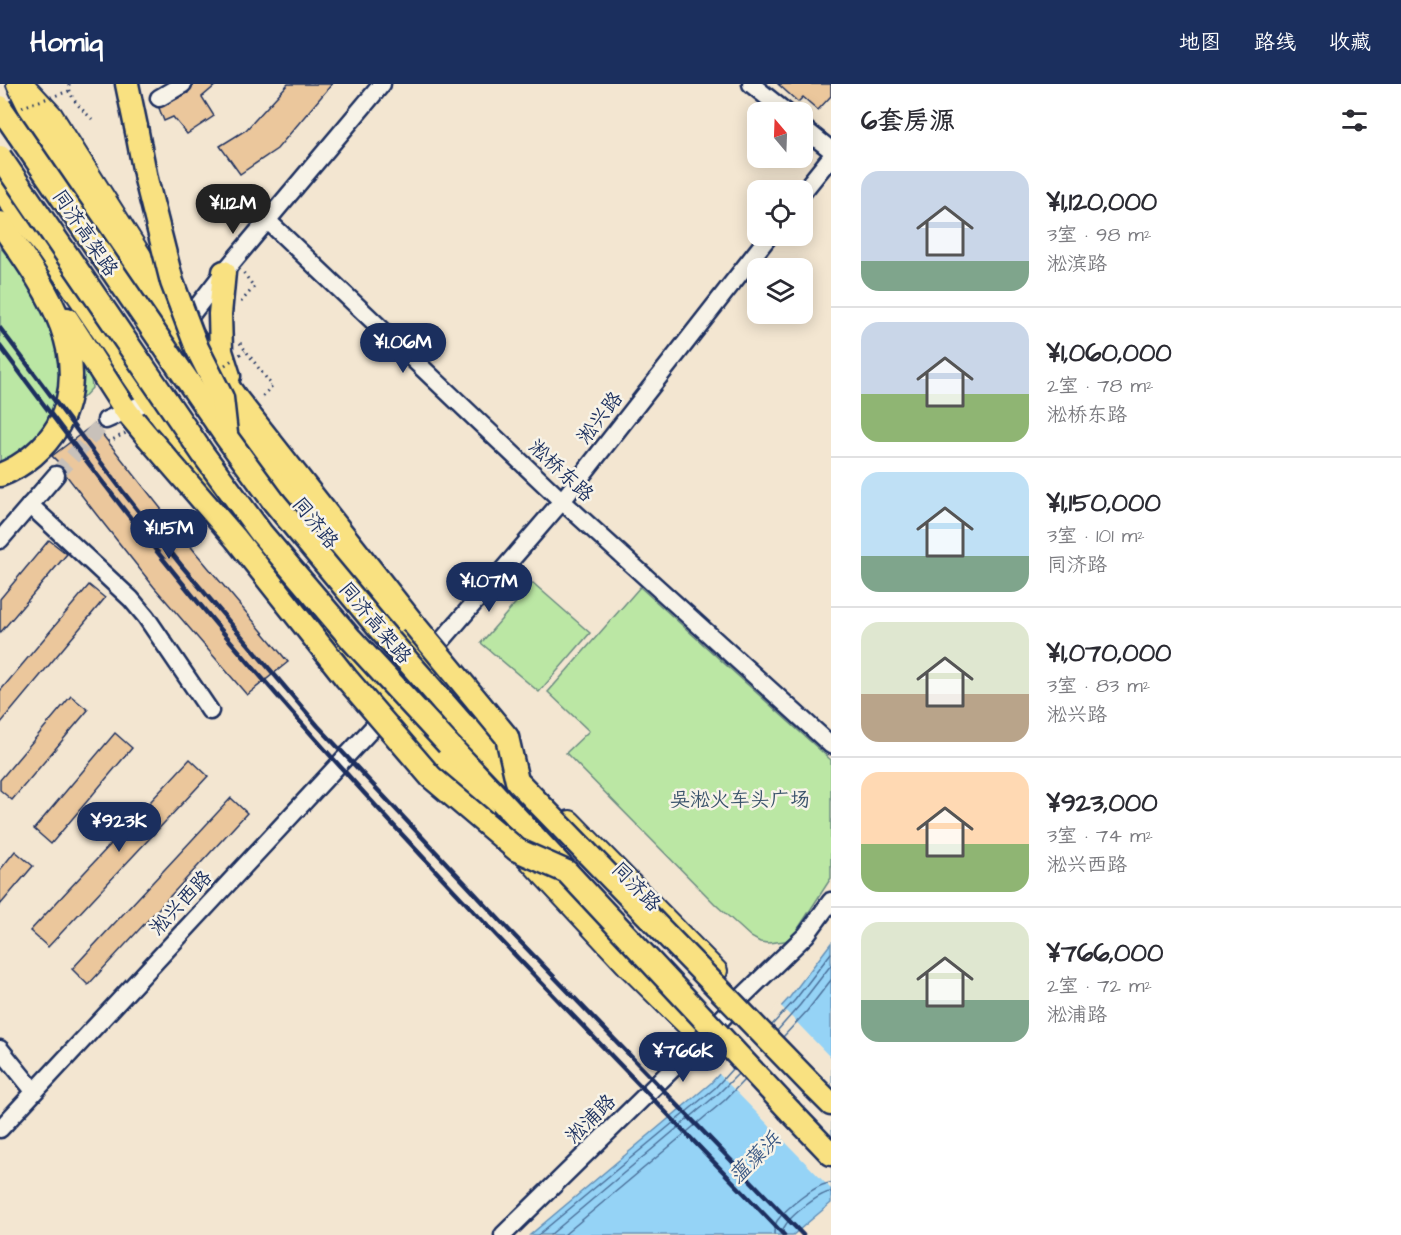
<!DOCTYPE html>
<html lang="zh">
<head>
<meta charset="utf-8">
<style>
	body { margin:0; font-family:"Architects Daughter","LXGW WenKai TC",sans-serif; background:#f7f7f7; color:#2b2b33; height:100vh; display:flex; flex-direction:column; font-size:22px; white-space:nowrap }
	* { box-sizing:border-box; margin:0 }
	p { font-size:20px; color:#7c7c81 }
	.icon { flex:none; width:33px; height:33px; fill:none; stroke:currentColor; stroke-width:2; stroke-linecap:round; stroke-linejoin:round }
	.map { position:relative; flex:1; overflow:hidden }
	.side { display:flex; flex-direction:column; background:#fff; width:570px }
	.side>* { flex:none }
	.needle { width:39px; rotate:341deg }
	.tools { position:absolute; left:747px; top:18px; display:grid; gap:12px }
	.tools a { display:grid; place-items:center; width:66px; height:66px; border-radius:12px; background:#fff; box-shadow:0 3px 15px #0003; font-size:30px }
	.price { position:absolute; translate:-50% -51px; padding:0 14px; border-radius:21px; background:#1b2f5e; color:#fff; font-size:20px; line-height:39px; filter:drop-shadow(0 2px 3px #0008) }
	.price::after { content:''; position:absolute; left:50%; top:36px; width:18px; height:14px; margin-left:-9px; background:inherit; clip-path:polygon(0 0,100% 0,50% 100%) }
	.price.selected { background:#222; color:#fff }
	ul { padding:0; list-style:none }
	li { display:flex; align-items:center; gap:18px; height:150px; padding:0 30px }
	li+li { border-top:2px solid #e1e1e2 }
	li span { display:grid; place-items:center; flex:none; width:168px; height:120px; border-radius:18px; color:#555 }
	li>.icon { margin-inline-start:auto }
	span .icon { width:72px; height:72px; fill:#fffc; stroke-width:1 }
	li b { font-size:26px }
	h2 { display:flex; justify-content:space-between; align-items:center; height:72px; padding:0 30px; font-size:26px }
	header { display:flex; align-items:center; gap:36px; box-sizing:border-box; height:84px; padding:0 30px; background:#1b2f5e; color:#fff }
	header strong { font-size:28px }
	nav { display:flex; gap:33px; margin-inline-start:auto; font-size:21px }
	main { display:flex; flex:1; min-height:0 }
	.map>svg:first-child { display:block }
</style>
</head>
<body>
<header>
<strong>Homiq</strong>
<nav><a>地图</a><a>路线</a><a>收藏</a></nav>
</header>
<main>
<div class="map">
<svg width="831" height="1151" viewBox="0 0 831 1151">
	<rect width="100%" height="100%" fill="#f3e6d1"/>
	<filter id="ink" filterUnits="userSpaceOnUse"><feTurbulence type="fractalNoise" baseFrequency=".0167" numOctaves="2"/><feDisplacementMap in="SourceGraphic" scale="12" xChannelSelector="R" yChannelSelector="G"/><feConvolveMatrix kernelMatrix="1 2 1 2 8 2 1 2 1" color-interpolation-filters="sRGB"/></filter>
	<g filter="url(#ink)">
		<!-- green -->
		<g fill="#bbe7a4" stroke="#6b8b81" stroke-width="1.5">
			<polygon points="0,163 88,267 92,304 0,402"/>
			<polygon points="533,499 590,549 539,608 481,559"/>
			<polygon points="640,503 831,676 831,794 794,851 785,857 768,859 760,858 751,853 716,821 566,669 589,647 548,608"/>
		</g>
		<!-- water -->
		<polygon fill="#95d3f6" stroke="#6491b9" stroke-width="1.5" points="831,859 831,1119 793,1151 530,1151 711,999 790,913"/>
		<!-- pier -->
		<polygon fill="#f3e6d1" points="779,920 831,974 831,1105 717,988"/>
		<g fill="none" stroke-linecap="round" stroke-linejoin="round">
			<!-- shore -->
			<g stroke="#4c719b" stroke-width="1.5">
				<polyline points="772,941 795,916 831,869"/>
				<polyline points="777,947 800,921 831,881"/>
				<polyline points="783,953 807,927 831,896"/>
				<polyline points="538,1151 715,1004 733,984"/>
				<polyline points="550,1151 719,1009 738,990"/>
				<polyline points="564,1151 725,1016 744,996"/>
				<path d="M774 1151C774 1146 774 1142 777 1137 785 1125 817 1099 831 1099"/>
				<path d="M783 1151C783 1147 782 1145 785 1142 790 1132 821 1108 831 1108"/>
			</g>
		</g>
		<!-- building -->
		<g fill="#ebc79c" stroke="#1b2f5e" stroke-width="1.5">
			<polygon points="193,0 217,0 202,13 214,32 187,50 173,33 164,37 159,24 188,9"/>
			<polygon points="288,0 332,0 277,65 240,90 220,62 246,46"/>
			<polygon points="778,0 831,0 831,12 818,26 803,13 798,18"/>
			<polygon points="94,340 196,469 288,578 247,611 154,503 96,430 66,391 63,383 52,372"/>
			<polygon points="49,456 67,470 0,549 0,515"/>
			<polygon points="89,501 105,514 0,640 0,607"/>
			<polygon points="71,612 88,626 12,716 0,706 0,696"/>
			<polygon points="115,649 132,664 51,760 34,745"/>
			<polygon points="190,675 208,692 48,863 30,847"/>
			<polygon points="231,714 247,729 88,901 72,885"/>
			<polygon points="15,767 33,782 0,821 0,786"/>
		</g>
		<g fill="none" stroke-linecap="round" stroke-linejoin="round">
			<!-- minor-tunnel -->
			<polyline stroke="#c8c1ba" stroke-width="16" stroke-dasharray="16 8" stroke-linecap="butt" points="56,391 106,336"/>
			<defs>
				<g id="minor">
					<polyline points="751,0 786,28"/>
					<polyline points="159,14 183,0"/>
					<polyline points="802,43 831,66"/>
					<polyline points="802,109 831,73"/>
					<polyline points="268,137 562,417 831,661"/>
					<polyline points="184,240 224,188 382,0"/>
					<polyline points="106,336 149,317"/>
					<polyline points="30,421 131,515 146,533 210,627"/>
					<polyline points="0,456 56,391"/>
					<polyline points="0,965 34,1007"/>
					<polyline points="0,1045 393,622 425,576 562,417 769,152"/>
					<polyline points="503,1151 702,956 742,913 806,851 831,817"/>
				</g>
				<g id="major">
					<polyline points="17,0 35,37 160,231 201,289"/>
					<polyline points="26,3 52,31 178,230"/>
					<polyline points="0,104 20,134 45,164 149,317 229,424 315,533 483,727"/>
					<polyline points="220,315 264,376 425,576 512,677"/>
					<polyline points="570,737 717,887"/>
					<polyline points="523,770 630,885 702,956"/>
				</g>
				<g id="highway">
					<polyline points="127,0 136,43"/>
					<path d="M0 139C40 197 97 269 58 342 45 364 24 382 0 391"/>
					<polyline points="224,188 220,230 221,267 229,292"/>
					<polyline points="160,231 184,240 236,314 412,538"/>
					<polyline points="67,235 127,328 147,352"/>
					<polyline points="466,644 517,697"/>
					<polyline points="448,660 567,788"/>
					<polyline points="813,1002 831,1020"/>
					<polyline points="790,1027 831,1070"/>
				</g>
			</defs>
			<!-- minor casing -->
			<use href="#minor" stroke="#1b2f5e" stroke-width="21"/>
			<!-- major casing -->
			<use href="#major" stroke="#1b2f5e" stroke-width="24"/>
			<!-- highway casing -->
			<use href="#highway" stroke="#1b2f5e" stroke-width="27"/>
			<!-- path -->
			<g stroke="#1b2f5e" stroke-width="3" stroke-dasharray="1.5 4.5" stroke-linecap="butt">
				<path d="M69 0C69 15 82 25 92 35"/>
				<polyline points="241,218 254,203 243,188"/>
				<polyline points="240,259 272,302 260,315"/>
			</g>
			<!-- minor -->
			<use href="#minor" stroke="#f7f3e8" stroke-width="16"/>
			<!-- major -->
			<use href="#major" stroke="#f9e181" stroke-width="20"/>
			<!-- highway -->
			<use href="#highway" stroke="#f9e181" stroke-width="22"/>
			<!-- rail -->
			<g stroke="#1b2f5e" stroke-width="4.5">
				<polyline points="0,244 124,409 181,481 318,642 508,845 803,1151"/>
				<path d="M0 262C84 375 169 487 262 594 428 786 608 967 784 1151"/>
			</g>
			<defs>
				<g id="highway-bridge">
					<polyline points="0,23 227,354 274,418 377,542 466,644"/>
					<polyline points="136,43 146,95 172,198 197,264 222,314 226,350"/>
					<polyline points="0,73 203,370 261,449 351,555 448,660"/>
					<polyline points="147,352 236,455 346,594 431,693 517,766 567,788 790,1027"/>
					<polyline points="412,538 507,653 517,697 813,1002"/>
				</g>
			</defs>
			<!-- highway-bridge casing -->
			<use href="#highway-bridge" stroke="#1b2f5e" stroke-width="27" stroke-linecap="butt"/>
			<!-- path-bridge -->
			<g stroke="#1b2f5e" stroke-width="3" stroke-dasharray="1.5 4.5" stroke-linecap="butt">
				<polyline points="22,23 69,7"/>
				<polyline points="225,281 245,267"/>
				<polyline points="108,358 128,348"/>
			</g>
			<!-- highway-bridge -->
			<use href="#highway-bridge" stroke="#f9e181" stroke-width="22"/>
		</g>
	</g>
	<g text-anchor="middle" dominant-baseline="central" stroke-width="5" stroke-linejoin="round" paint-order="stroke">
		<!-- street labels -->
		<g font-size="20" fill="#1b2f5e" stroke="#f7f3e8">
			<text transform="translate(85 149) rotate(56)">同济高架路</text>
			<text transform="translate(600 334) rotate(-52)">淞兴路</text>
			<text transform="translate(561 387) rotate(43)">淞桥东路</text>
			<text transform="translate(315 439) rotate(51)">同济路</text>
			<text transform="translate(375 539) rotate(50)">同济高架路</text>
			<text transform="translate(636 803) rotate(46)">同济路</text>
			<text transform="translate(181 819) rotate(-47)">淞兴西路</text>
			<text transform="translate(591 1035) rotate(-44)">淞浦路</text>
		</g>
		<!-- park labels -->
		<g font-size="20" fill="#3b546c" stroke="#f7f3e8">
			<text x="740" y="716">吴淞火车头广场</text>
		</g>
		<!-- water labels -->
		<g font-size="21" font-style="italic" fill="#3a5884" stroke="#f7f3e8">
			<text transform="translate(755 1074) rotate(-45)">蕰藻浜</text>
		</g>
	</g>
</svg>
<div class="tools">
<a><svg class="needle" viewBox="-14 -14 28 28"><path d="M0-13l5 13h-10z" fill="#e53935"/><path d="M0 13l5-13h-10z" fill="#7c7c81"/></svg></a>
<a><svg class="icon" aria-label="locate" viewBox="0 0 24 24"><circle cx="12" cy="12" r="6"/><path d="M12 2v4M12 18v4M2 12h4M18 12h4"/></svg></a>
<a><svg class="icon" aria-label="layers" viewBox="0 0 24 24"><path d="M12 4l9 5-9 5-9-5zM3 14l9 5 9-5"/></svg></a>
</div>
<b class="price selected" style="left:233px;top:151px">¥1.12M</b>
<b class="price" style="left:403px;top:290px">¥1.06M</b>
<b class="price" style="left:169px;top:476px">¥1.15M</b>
<b class="price" style="left:489px;top:529px">¥1.07M</b>
<b class="price" style="left:119px;top:769px">¥923K</b>
<b class="price" style="left:683px;top:999px">¥766K</b>
</div>
<section class="side">
<h2>6套房源<svg class="icon" aria-label="filters" viewBox="0 0 24 24"><path d="M4 7h16M4 17h16"/><circle cx="9" cy="7" r="2"/><circle cx="15" cy="17" r="2"/></svg></h2>
<ul>
<li><span style="background:linear-gradient(#c9d6e8 75%,#7fa58c 0)"><svg class="icon" aria-label="home" viewBox="0 0 24 24"><path d="M3 11l9-7 9 7M6 9v11h12V9"/></svg></span><div><b>¥1,120,000</b><p>3室 · 98 m²</p><p>淞滨路</p></div></li>
<li><span style="background:linear-gradient(#c9d6e8 60%,#8fb573 0)"><svg class="icon" aria-label="home" viewBox="0 0 24 24"><path d="M3 11l9-7 9 7M6 9v11h12V9"/></svg></span><div><b>¥1,060,000</b><p>2室 · 78 m²</p><p>淞桥东路</p></div></li>
<li><span style="background:linear-gradient(#bfe0f5 70%,#7fa58c 0)"><svg class="icon" aria-label="home" viewBox="0 0 24 24"><path d="M3 11l9-7 9 7M6 9v11h12V9"/></svg></span><div><b>¥1,150,000</b><p>3室 · 101 m²</p><p>同济路</p></div></li>
<li><span style="background:linear-gradient(#dfe7d0 60%,#b9a48a 0)"><svg class="icon" aria-label="home" viewBox="0 0 24 24"><path d="M3 11l9-7 9 7M6 9v11h12V9"/></svg></span><div><b>¥1,070,000</b><p>3室 · 83 m²</p><p>淞兴路</p></div></li>
<li><span style="background:linear-gradient(#ffd9b3 60%,#8fb573 0)"><svg class="icon" aria-label="home" viewBox="0 0 24 24"><path d="M3 11l9-7 9 7M6 9v11h12V9"/></svg></span><div><b>¥923,000</b><p>3室 · 74 m²</p><p>淞兴西路</p></div></li>
<li><span style="background:linear-gradient(#dfe7d0 65%,#7fa58c 0)"><svg class="icon" aria-label="home" viewBox="0 0 24 24"><path d="M3 11l9-7 9 7M6 9v11h12V9"/></svg></span><div><b>¥766,000</b><p>2室 · 72 m²</p><p>淞浦路</p></div></li>
</ul>
</section>
</main>
</body>
</html>
